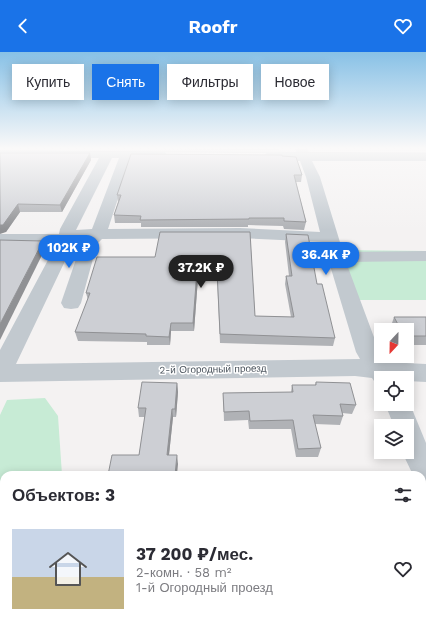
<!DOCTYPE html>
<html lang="ru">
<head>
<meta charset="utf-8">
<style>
	body { margin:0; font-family:"Work Sans",sans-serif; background:#f2f2f3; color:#2b2b33; height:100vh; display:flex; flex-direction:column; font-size:15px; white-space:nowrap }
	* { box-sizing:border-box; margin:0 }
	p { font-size:13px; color:#7c7c81 }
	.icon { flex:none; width:22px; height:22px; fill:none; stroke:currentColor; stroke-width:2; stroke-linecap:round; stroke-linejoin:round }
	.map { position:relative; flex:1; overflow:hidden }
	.details { position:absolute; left:0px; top:419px; width:426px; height:156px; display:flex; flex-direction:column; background:#fff; border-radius:12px 12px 0 0; box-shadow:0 2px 10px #0003 }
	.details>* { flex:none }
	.banner { position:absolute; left:12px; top:12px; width:402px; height:36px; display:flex; gap:8px }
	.needle { width:26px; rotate:202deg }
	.tools { position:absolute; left:374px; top:271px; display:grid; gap:8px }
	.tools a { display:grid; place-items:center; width:40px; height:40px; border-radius:0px; background:#fff; box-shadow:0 2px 10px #0003; font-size:20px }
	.price { position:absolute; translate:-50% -34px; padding:0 9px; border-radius:14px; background:#1a73e8; color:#fff; font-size:13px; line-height:26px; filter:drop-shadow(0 1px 2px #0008) }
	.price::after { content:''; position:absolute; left:50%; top:24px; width:12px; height:9px; margin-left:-6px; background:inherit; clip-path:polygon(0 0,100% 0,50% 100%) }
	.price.on { background:#222; color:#fff }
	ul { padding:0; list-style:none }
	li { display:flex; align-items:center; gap:12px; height:100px; padding:0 12px }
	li+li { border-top:1px solid #e1e1e2 }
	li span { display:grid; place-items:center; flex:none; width:112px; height:80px; border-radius:0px; color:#555 }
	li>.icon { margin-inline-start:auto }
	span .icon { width:48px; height:48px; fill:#fffc; stroke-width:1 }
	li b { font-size:17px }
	h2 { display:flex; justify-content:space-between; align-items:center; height:48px; padding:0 12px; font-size:17px }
	.chip { padding:0 14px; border-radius:0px; background:#fff; box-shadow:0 2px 10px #0003; font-size:14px; line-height:36px }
	.chip.on { background:#1a73e8; color:#fff }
	header { display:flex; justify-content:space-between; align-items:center; height:52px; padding:0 12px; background:#1a73e8; color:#fff; font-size:18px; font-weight:700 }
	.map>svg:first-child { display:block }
</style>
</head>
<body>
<header><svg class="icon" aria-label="back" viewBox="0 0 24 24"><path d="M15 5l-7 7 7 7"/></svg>Roofr<svg class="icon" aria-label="heart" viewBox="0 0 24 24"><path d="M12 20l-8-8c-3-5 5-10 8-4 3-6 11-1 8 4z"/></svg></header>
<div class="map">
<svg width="426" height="575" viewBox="0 0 426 575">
	<rect width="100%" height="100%" fill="#f4f2f2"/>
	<!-- green -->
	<g fill="#c7ebd5">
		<polygon points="340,198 426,199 426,248 356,248"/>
		<polygon points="45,346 58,364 62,423 4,423 4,509 0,510 0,363 7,348"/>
	</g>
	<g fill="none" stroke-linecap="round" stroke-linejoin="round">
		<!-- minor -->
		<g fill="#c2c9cf" fill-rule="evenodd">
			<path d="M295 97H307L309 101H426V109H312L320 125 343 200 426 199V209L346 210 381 304 386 310 426 312V330L407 329V326H381V334L376 332 372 326 355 324 0 330V298L56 193 0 192V182H59L60 177 99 106H0V98L165 100 167 103 161 107H131L108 177 240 176 320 180 306 125 300 109H267L261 105 267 101H297ZM112 106H119L92 177 76 178ZM240 186 323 190 356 300 360 307 16 312 75 188 83 187 61 251 64 256 71 257 78 256 81 251 97 192 102 187Z"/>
			<polygon points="407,345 426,391 426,432 422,431 422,423 413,423 402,400 407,400 407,374 394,374 385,352 407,352"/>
		</g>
		<!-- tram -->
		<polyline stroke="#b5b8bb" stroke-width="1" points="0,99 426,101"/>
	</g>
	<!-- wall -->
	<g fill="#b0b2b6">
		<polygon points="134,97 279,97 279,98"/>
		<polygon points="0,101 90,101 91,108 62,160 20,160 6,180"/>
		<polygon points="282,104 302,123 301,130 296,130 306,170 304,178 284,177 283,174 248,173 248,175 141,175 141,171 115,171 114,163 118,150 117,143"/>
		<polygon points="250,180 255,264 291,265 285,232 286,224 289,224 285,190 286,182 317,232 335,286 333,294 220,291 217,226 198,226 194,279 171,279 170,293 147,293 147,290 78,289 75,280 88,248 86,241 155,205"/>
		<polygon points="394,265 426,265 426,293 407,293 407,278 393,278 391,274"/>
		<polygon points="316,330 356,353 352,362 342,361 343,364 340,373 315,372 321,396 318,405 296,405 291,377 249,377 248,368 224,369 223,341 291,340 292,333 315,333"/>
		<polygon points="177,331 178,340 176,365 173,365 169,403 178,412 139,403 145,365 139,365 138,356"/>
		<polygon points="287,571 422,571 426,575 288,575"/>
	</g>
	<!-- shaded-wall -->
	<g fill="#909194">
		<polygon points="90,101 91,108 62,160 60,153"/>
		<polygon points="18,152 20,160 6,180 0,182 0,173"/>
		<polygon points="43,189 45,197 0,288 0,272"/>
		<polygon points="197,218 198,226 194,279 193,271"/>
		<polygon points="171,271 171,279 170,293 169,285"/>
		<polygon points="177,331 178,340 176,365 175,357"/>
		<polygon points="172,357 173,365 168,412 167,403"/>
		<polygon points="177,403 178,412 177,423 175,423"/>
		<polygon points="15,571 23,571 22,575 14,575"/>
		<polygon points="119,571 123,571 122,575 118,575"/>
	</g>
	<!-- building -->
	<g fill="#cdcfd4" stroke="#909194">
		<polygon points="0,101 90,101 60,153 18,152 3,173 0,173"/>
		<polygon points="131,102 282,103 282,104 296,105 302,123 294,123 306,170 284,169 284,166 249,166 249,167 140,168 141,164 114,163 121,143 117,143"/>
		<polygon points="160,180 250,180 255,264 294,265 286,224 292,224 286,182 308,183 317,232 322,232 335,286 220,282 217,218 197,218 193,271 171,271 169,285 146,284 146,282 75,280 90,241 86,241 97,205 155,205"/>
		<polygon points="0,188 43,189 0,272"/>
		<polygon points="394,265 426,265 426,284 407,284 407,278 401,278"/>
		<polygon points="142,330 177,331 175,357 172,357 167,403 177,403 175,423 108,423 112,403 139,403 146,356 138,356"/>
		<polygon points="316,330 350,331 356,353 340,352 343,364 313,363 321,396 298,397 293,368 250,369 249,359 224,360 223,341 293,340 292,333 316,333"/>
		<polygon points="0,532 4,532 4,571 15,571 14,575 0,575"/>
		<polygon points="422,562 426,575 325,575 325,571 422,571"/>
		<polygon points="67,571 119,571 118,575 66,575"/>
		<polygon points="213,571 261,571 262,575 213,575"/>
		<polygon points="291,571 314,571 291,572"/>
	</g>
	<!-- sky -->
	<linearGradient id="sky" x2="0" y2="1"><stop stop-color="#88c1e6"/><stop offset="0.54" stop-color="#faf9f9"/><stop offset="1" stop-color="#faf9f9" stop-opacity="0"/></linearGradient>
	<rect width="426" height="178" fill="url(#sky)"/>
	<g text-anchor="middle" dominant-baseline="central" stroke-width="3" stroke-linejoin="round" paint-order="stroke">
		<!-- street labels -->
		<g font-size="10" fill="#4c555e" stroke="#fff">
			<text transform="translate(213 317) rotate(-1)">2-й Огородный проезд</text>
		</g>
	</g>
</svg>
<div class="tools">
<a><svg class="needle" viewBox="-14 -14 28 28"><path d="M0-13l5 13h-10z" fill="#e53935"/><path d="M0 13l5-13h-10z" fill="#7c7c81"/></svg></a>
<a><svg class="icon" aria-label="locate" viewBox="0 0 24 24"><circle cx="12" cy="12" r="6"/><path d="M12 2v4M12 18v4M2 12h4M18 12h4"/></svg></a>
<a><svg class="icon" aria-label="layers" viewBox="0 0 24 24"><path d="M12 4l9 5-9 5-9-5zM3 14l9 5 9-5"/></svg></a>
</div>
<b class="price" style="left:69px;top:217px">102K ₽</b>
<b class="price" style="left:326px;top:224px">36.4K ₽</b>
<b class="price on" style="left:201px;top:237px">37.2K ₽</b>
<div class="banner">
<a class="chip">Купить</a>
<a class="chip on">Снять</a>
<a class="chip">Фильтры</a>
<a class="chip">Новое</a>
</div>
<section class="details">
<h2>Объектов: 3<svg class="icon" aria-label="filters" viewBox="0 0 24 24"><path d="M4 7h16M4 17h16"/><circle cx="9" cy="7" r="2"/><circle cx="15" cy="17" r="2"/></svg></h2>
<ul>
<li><span style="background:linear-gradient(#c9d6e8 60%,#c2b280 0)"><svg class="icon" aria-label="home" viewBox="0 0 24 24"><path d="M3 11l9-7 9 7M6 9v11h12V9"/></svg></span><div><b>37 200 ₽/мес.</b><p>2-комн. · 58 m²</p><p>1-й Огородный проезд</p></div><svg class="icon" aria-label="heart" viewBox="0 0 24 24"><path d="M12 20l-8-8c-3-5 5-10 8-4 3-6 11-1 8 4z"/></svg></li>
</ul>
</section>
</div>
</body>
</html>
